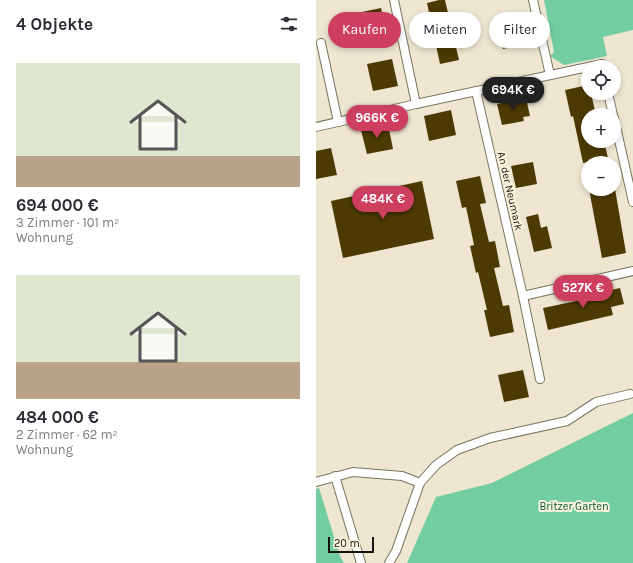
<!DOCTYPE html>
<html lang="de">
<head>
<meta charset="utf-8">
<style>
	body { margin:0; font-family:Karla,sans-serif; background:#f7f7f7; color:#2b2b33; height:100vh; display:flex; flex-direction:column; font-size:15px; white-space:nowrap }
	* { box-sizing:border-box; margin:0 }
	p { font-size:13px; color:#7c7c81 }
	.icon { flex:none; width:22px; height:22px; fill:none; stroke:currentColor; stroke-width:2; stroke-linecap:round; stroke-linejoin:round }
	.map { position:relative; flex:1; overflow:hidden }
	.drawer { display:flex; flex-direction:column; background:#fff; width:316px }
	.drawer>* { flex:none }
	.top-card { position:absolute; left:12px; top:12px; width:245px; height:36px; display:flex; gap:8px }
	.fabs { position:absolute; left:265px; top:60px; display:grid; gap:8px }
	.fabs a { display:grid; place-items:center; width:40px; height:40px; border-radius:50%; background:#fff; box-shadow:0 2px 6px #0003; font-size:20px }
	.scale { position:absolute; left:12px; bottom:10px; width:46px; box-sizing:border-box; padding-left:4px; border:2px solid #16130c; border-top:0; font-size:11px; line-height:14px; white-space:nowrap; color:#16130c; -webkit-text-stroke:3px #fcf3de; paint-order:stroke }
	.price { position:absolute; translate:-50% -34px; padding:0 9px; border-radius:14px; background:#ce3f5f; color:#fff; font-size:13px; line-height:26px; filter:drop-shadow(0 1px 2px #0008) }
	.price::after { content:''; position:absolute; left:50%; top:24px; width:12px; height:9px; margin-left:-6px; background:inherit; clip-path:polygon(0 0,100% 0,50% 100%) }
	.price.on { background:#222; color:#fff }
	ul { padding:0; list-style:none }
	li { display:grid; align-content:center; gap:8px; height:212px; padding:0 16px }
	li span { display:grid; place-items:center; height:124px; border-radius:0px; color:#555 }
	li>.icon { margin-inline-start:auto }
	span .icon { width:72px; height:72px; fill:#fffc; stroke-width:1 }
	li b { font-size:17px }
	h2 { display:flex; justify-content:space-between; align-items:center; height:48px; padding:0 16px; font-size:17px }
	.tag { padding:0 14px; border-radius:18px; background:#fff; box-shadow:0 2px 6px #0003; font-size:14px; line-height:36px }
	.tag.on { background:#ce3f5f; color:#fff }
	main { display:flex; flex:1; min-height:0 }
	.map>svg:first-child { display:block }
</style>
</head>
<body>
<main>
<section class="drawer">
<h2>4 Objekte<svg class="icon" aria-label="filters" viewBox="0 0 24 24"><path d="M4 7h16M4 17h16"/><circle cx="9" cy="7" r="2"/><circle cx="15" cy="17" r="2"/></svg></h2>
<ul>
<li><span style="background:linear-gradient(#dfe7d0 75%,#b9a48a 0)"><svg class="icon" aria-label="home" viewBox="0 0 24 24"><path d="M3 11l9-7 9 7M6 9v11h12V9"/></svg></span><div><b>694 000 €</b><p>3 Zimmer · 101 m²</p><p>Wohnung</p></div></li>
<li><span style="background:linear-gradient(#dfe7d0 70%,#b9a48a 0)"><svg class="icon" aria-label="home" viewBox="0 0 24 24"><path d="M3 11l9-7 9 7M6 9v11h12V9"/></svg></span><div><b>484 000 €</b><p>2 Zimmer · 62 m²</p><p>Wohnung</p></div></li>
</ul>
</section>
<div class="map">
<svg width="317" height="563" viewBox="0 0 317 563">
	<rect width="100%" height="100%" fill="#eee6d1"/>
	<!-- green -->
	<g fill="#72cea1">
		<polygon points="228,0 317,0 317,30 287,37 291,56 248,65 234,56 238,52"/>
		<polygon points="317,413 317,563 91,563 120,497 176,483"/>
		<polygon points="3,488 24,556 28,563 0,563 0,489"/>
	</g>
	<!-- building -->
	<g fill="#4d3a02">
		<polygon points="123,0 129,0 143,60 124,64 111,3"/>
		<polygon points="65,8 71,35 46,40 41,13"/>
		<polygon points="206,16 212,43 187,49 181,22"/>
		<polygon points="76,59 82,86 57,91 51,64"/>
		<polygon points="272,85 272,93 275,93 279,111 272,113 272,141 288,141 292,158 267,163 257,116 255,117 249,90"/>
		<polygon points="210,98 214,116 207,117 208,121 186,125 181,104"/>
		<polygon points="135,110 140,135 113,141 108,116"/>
		<polygon points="72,124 77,149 51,154 45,130"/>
		<polygon points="15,148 21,175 0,179 0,151"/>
		<polygon points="217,162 221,184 200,188 195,166"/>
		<polygon points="164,176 170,203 164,204 173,242 179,241 184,267 178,268 187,306 193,305 198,332 174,337 168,310 171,310 162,272 160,273 154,246 158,245 150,207 146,208 140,181"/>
		<polygon points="106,181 118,239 27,258 15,201"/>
		<polygon points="273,189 299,189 310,253 286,258"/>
		<polygon points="222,214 225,228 231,226 236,248 218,252 210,217"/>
		<polygon points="304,288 308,304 295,307 297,315 232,330 227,308 265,300 265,297"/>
		<polygon points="207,370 213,397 188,402 182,375"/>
	</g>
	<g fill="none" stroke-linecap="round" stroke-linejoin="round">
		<defs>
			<g id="service">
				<polyline points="217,0 234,75"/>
				<polyline points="5,43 22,122"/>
				<polyline points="160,91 207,296 317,271"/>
				<polyline points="292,93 297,115"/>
				<polyline points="100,104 286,64 286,67"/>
				<polyline points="298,118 317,202"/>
				<polyline points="0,127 100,104 78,0"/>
				<polyline points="207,296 224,379"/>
				<polyline points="19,476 45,563"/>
				<polyline points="0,482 37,472 86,476 104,483 120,465 141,450 174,438 251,421 280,402 314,394"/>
				<polyline points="73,563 80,551 104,483"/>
			</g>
		</defs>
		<!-- service casing -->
		<use href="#service" stroke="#79725f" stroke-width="10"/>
		<!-- service -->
		<use href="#service" stroke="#fff" stroke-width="8"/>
	</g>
	<g text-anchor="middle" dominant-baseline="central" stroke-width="4" stroke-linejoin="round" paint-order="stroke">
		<!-- street labels -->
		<g font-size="11" fill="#16130c" stroke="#fcf3de">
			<text transform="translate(194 191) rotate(77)">An der Neumark</text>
		</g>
		<!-- park labels -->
		<g font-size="11" fill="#005738" stroke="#fcf3de">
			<text x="258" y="506">Britzer Garten</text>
		</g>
	</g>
</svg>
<div class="fabs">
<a><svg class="icon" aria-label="locate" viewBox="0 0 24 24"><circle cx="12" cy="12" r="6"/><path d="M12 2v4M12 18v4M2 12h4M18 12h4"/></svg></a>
<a>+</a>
<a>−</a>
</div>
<div class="scale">20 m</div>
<b class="price on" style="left:197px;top:111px">694K €</b>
<b class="price" style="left:61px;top:139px">966K €</b>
<b class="price" style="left:67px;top:220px">484K €</b>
<b class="price" style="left:267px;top:309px">527K €</b>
<div class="top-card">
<a class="tag on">Kaufen</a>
<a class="tag">Mieten</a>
<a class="tag">Filter</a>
</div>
</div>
</main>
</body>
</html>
